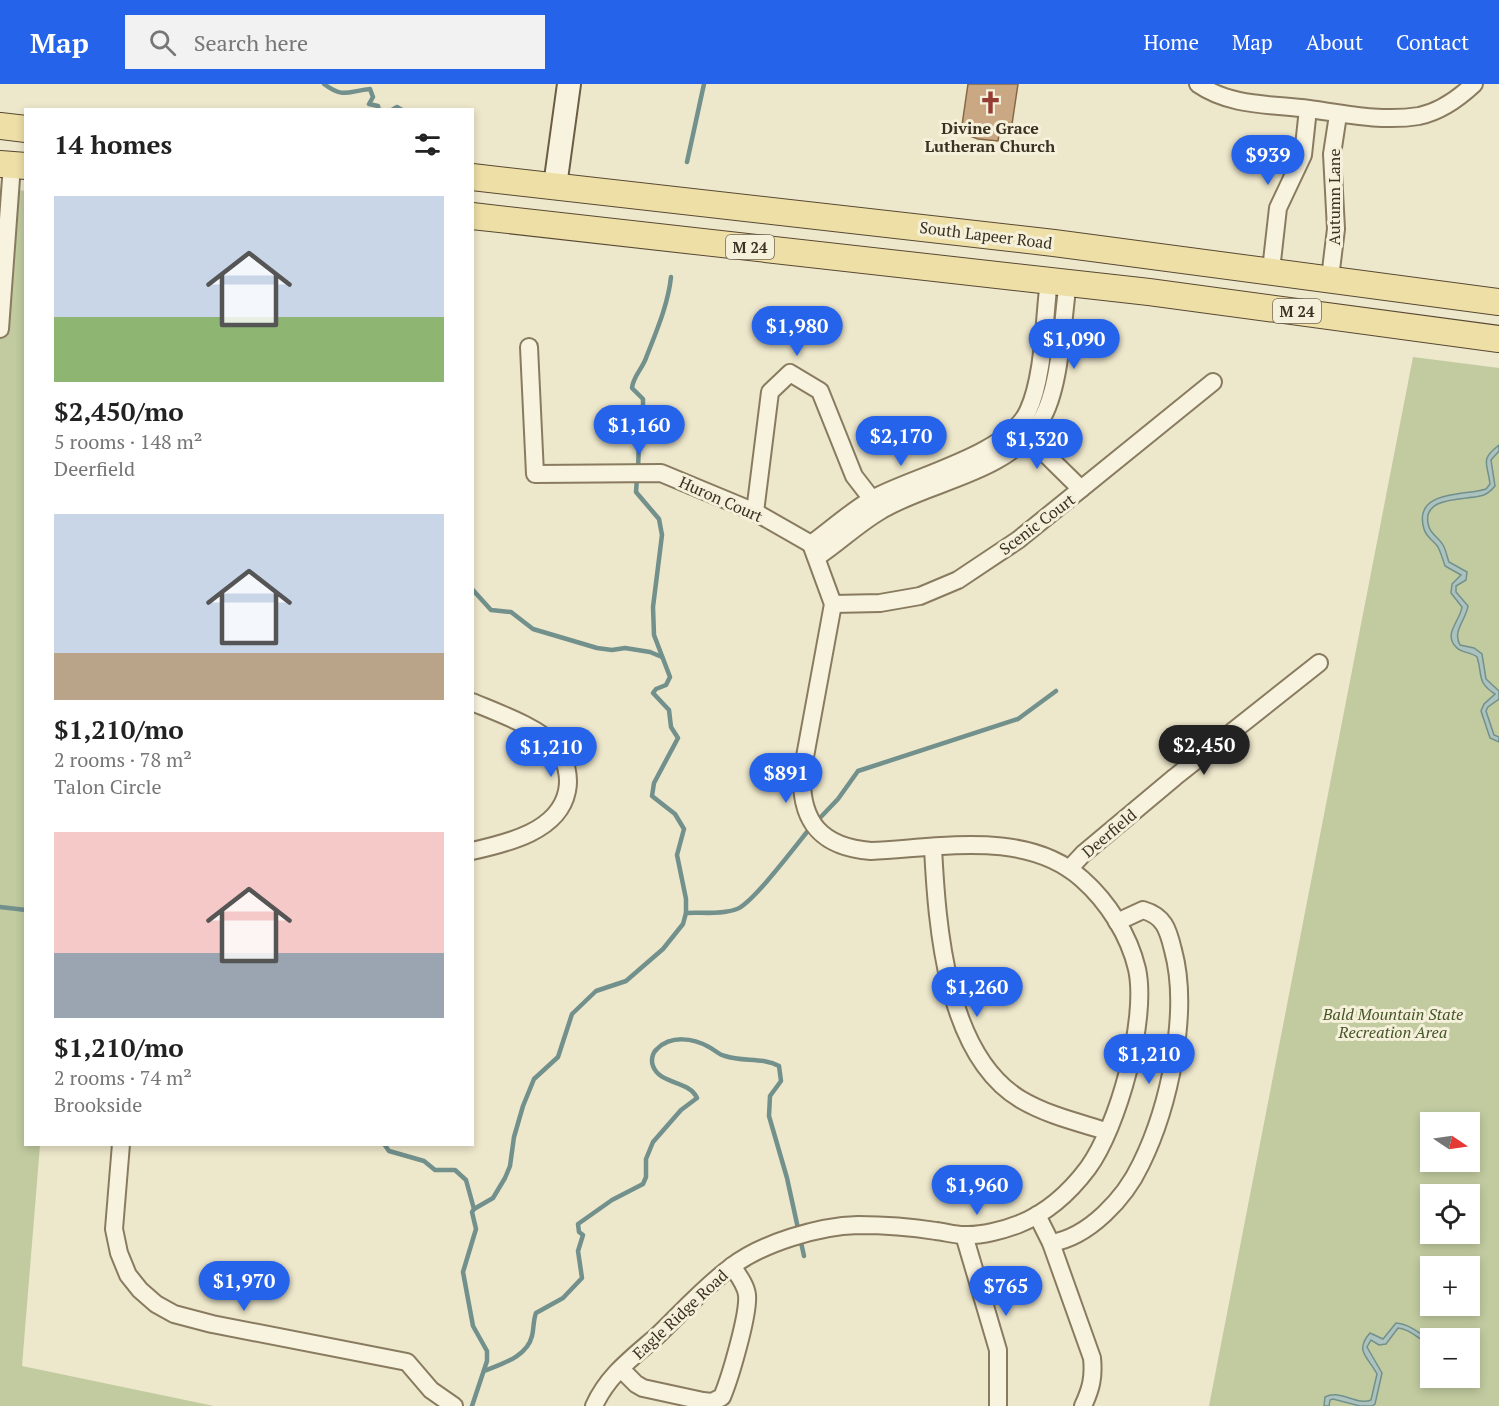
<!DOCTYPE html>
<html lang="en">
<head>
<meta charset="utf-8">
<style>
	body { margin:0; font-family:"PT Serif",serif; background:#f2f2f2; color:#222; height:100vh; display:flex; flex-direction:column; font-size:22px; white-space:nowrap }
	* { box-sizing:border-box; margin:0 }
	p { font-size:20px; color:#767676 }
	.icon { flex:none; width:33px; height:33px; fill:none; stroke:currentColor; stroke-width:2; stroke-linecap:round; stroke-linejoin:round }
	.map { position:relative; flex:1; overflow:hidden }
	.drawer { position:absolute; left:24px; top:24px; width:450px; height:1038px; display:flex; flex-direction:column; background:#fff; border-radius:0px; box-shadow:0 3px 9px #0003 }
	.drawer>* { flex:none }
	.needle { width:39px; rotate:103deg }
	.tools { position:absolute; left:1420px; top:1028px; display:grid; gap:12px }
	.tools a { display:grid; place-items:center; width:60px; height:60px; border-radius:0px; background:#fff; box-shadow:0 3px 9px #0003; font-size:30px }
	.price { position:absolute; translate:-50% -51px; padding:0 14px; border-radius:21px; background:#2563eb; color:#fff; font-size:20px; line-height:39px; filter:drop-shadow(0 2px 3px #0008) }
	.price::after { content:''; position:absolute; left:50%; top:36px; width:18px; height:14px; margin-left:-9px; background:inherit; clip-path:polygon(0 0,100% 0,50% 100%) }
	.price.on { background:#222; color:#fff }
	ul { padding:0; list-style:none }
	li { display:grid; align-content:center; gap:12px; height:318px; padding:0 30px }
	li span { display:grid; place-items:center; height:186px; border-radius:0px; color:#555 }
	li>.icon { margin-inline-start:auto }
	span .icon { width:108px; height:108px; fill:#fffc; stroke-width:1 }
	li b { font-size:26px }
	h2 { display:flex; justify-content:space-between; align-items:center; height:72px; padding:0 30px; font-size:26px }
	header { display:flex; align-items:center; gap:36px; box-sizing:border-box; height:84px; padding:0 30px; background:#2563eb; color:#fff }
	header strong { font-size:28px }
	nav { display:flex; gap:33px; margin-inline-start:auto; font-size:21px }
	.search { width:420px; height:54px; background:#f2f2f2; display:flex; align-items:center; gap:15px; box-sizing:border-box; padding:0 21px; border-radius:0px; color:#767676; font-size:22px }
	.map>svg:first-child { display:block }
</style>
</head>
<body>
<header>
<strong>Map</strong>
<div class="search"><svg class="icon" aria-label="search" viewBox="0 0 24 24"><circle cx="10" cy="10" r="6"/><path d="M15 15l6 6"/></svg>Search here</div>
<nav><a>Home</a><a>Map</a><a>About</a><a>Contact</a></nav>
</header>
<div class="map">
<svg width="1499" height="1322" viewBox="0 0 1499 1322">
	<rect width="100%" height="100%" fill="#ede7cb"/>
	<!-- green -->
	<g fill="#c1cb9f" fill-rule="evenodd">
		<polygon points="0,104 26,107 26,1060 40,1061 22,1282 214,1322 0,1322"/>
		<path d="M1413 273 1499 284V1322H1209ZM1431 1038H1470V1077H1431ZM1431 1110H1470V1149H1431ZM1431 1182H1470V1221H1431ZM1431 1254H1470V1293H1431Z"/>
	</g>
	<!-- water -->
	<g fill="#abc2be" stroke="#72908c" stroke-width="1.5">
		<path d="M1499 361V367L1491 376 1495 402C1491 407 1487 411 1480 412 1464 416 1419 412 1429 443 1431 450 1439 454 1443 461 1446 466 1447 473 1449 478L1467 488 1466 496 1456 502V508L1468 522C1466 536 1452 547 1460 561L1474 564 1482 570 1486 595 1499 607V615L1488 623 1486 627 1494 651 1499 653V658L1490 654 1481 627 1484 620 1495 610C1476 598 1483 591 1477 573 1471 568 1461 569 1456 563 1443 550 1460 537 1462 523L1451 509 1452 500 1461 491 1445 482C1443 476 1441 469 1438 463 1434 457 1426 453 1424 445 1412 405 1467 412 1486 405L1490 400C1488 380 1479 376 1499 361Z"/>
		<path d="M1396 1239C1411 1240 1418 1250 1431 1255V1260C1419 1257 1412 1245 1398 1244L1386 1260 1379 1261 1371 1256 1367 1263 1382 1289 1375 1320 1372 1322H1360L1333 1315 1330 1316 1329 1322H1324L1325 1313C1341 1305 1357 1322 1371 1316L1377 1290C1368 1273 1354 1267 1370 1249L1383 1255Z"/>
	</g>
	<g fill="none" stroke-linecap="round" stroke-linejoin="round">
		<!-- stream -->
		<g stroke="#72908c" stroke-width="4.5">
			<path d="M324 0C344 15 348 7 370 5L373 13 369 20 378 22 379 26"/>
			<polyline points="392,26 397,23 402,26"/>
			<polyline points="687,78 704,0"/>
			<path d="M638 385 640 333 643 327V315L632 304C633 293 642 285 646 274 656 248 668 221 671 193"/>
			<polyline points="472,505 491,526 511,528 533,545 597,564 612,566 625,564 650,568 662,573"/>
			<polyline points="817,737 838,715 858,687 1018,635 1056,607"/>
			<polyline points="0,823 26,826"/>
			<path d="M686 829C702 828 721 831 737 825 753 819 797 760 811 743"/>
			<polyline points="384,1060 389,1067 424,1077 435,1086 455,1086 466,1096 474,1125 472,1128 476,1145 463,1188 473,1242 487,1267 487,1277 472,1322"/>
			<polyline points="474,1125 493,1114 505,1094 510,1082 514,1053 523,1022 534,995 558,973 572,930 596,907 626,897 663,865 683,840 686,829 686,815 677,771 684,745 675,730 652,712 654,699 678,654 671,643 669,626 653,609 656,605 666,601 670,593 654,551 653,523 662,451 659,435 636,408 637,394"/>
			<path d="M484 1287C501 1280 527 1273 532 1252 534 1244 533 1237 536 1229L563 1214 582 1194 578 1167 583 1151 579 1148 578 1140 612 1116 643 1100 646 1093V1075L653 1058 681 1026 697 1014C689 996 660 1001 653 982 651 977 652 969 657 965 671 951 693 954 709 963 715 966 719 971 725 972 743 978 763 973 779 982L781 997 770 1012 769 1032 787 1094 804 1172"/>
		</g>
	</g>
	<!-- building -->
	<polygon fill="#c9a883" stroke="#876847" stroke-width="1.5" points="968,0 1018,0 1012,40 1001,38 998,57 978,55 970,52 971,49 961,48"/>
	<g fill="none" stroke-linecap="round" stroke-linejoin="round">
		<defs>
			<g id="street">
				<path d="M1198 0C1231 23 1272 20 1309 25 1345 30 1383 38 1419 32 1439 28 1459 14 1474 0"/>
				<polyline points="1271,186 1278,124 1303,71 1308,25"/>
				<polyline points="1330,194 1336,145 1332,70 1338,31"/>
				<polyline points="0,245 12,81"/>
				<polyline points="529,263 535,390 661,389 755,428 811,460"/>
				<polyline points="1020,345 1081,405"/>
				<polyline points="755,428 770,308 790,289 820,307 854,392 878,423"/>
				<path d="M811 460C832 445 852 426 874 414 915 392 1008 370 1028 327 1044 293 1044 235 1049 196"/>
				<path d="M817 473C838 459 858 440 880 427 931 396 1006 391 1041 336 1061 303 1062 238 1068 198"/>
				<polyline points="833,520 880,519 920,512 958,496 1018,456 1213,298"/>
				<path d="M472 618C496 628 541 644 557 664 566 676 570 693 567 707 559 747 508 759 472 767"/>
				<path d="M933 764C937 842 946 970 1020 1015 1047 1031 1077 1038 1106 1047"/>
				<polyline points="1069,785 1083,770 1175,693 1319,579"/>
				<polyline points="121,1060 114,1145 119,1169 128,1191 140,1206 156,1220 174,1230 212,1240 407,1278 431,1306 454,1322"/>
				<path d="M1037 1131 1051 1159 1092 1274C1094 1293 1091 1305 1083 1322"/>
				<polyline points="964,1151 998,1266 998,1322"/>
				<path d="M1051 1159C1089 1153 1125 1114 1141 1080 1169 1023 1190 928 1173 866 1168 845 1164 832 1143 826L1117 838"/>
				<path d="M621 1285 636 1300 643 1304 703 1317 712 1318 722 1313C730 1294 749 1230 747 1211 746 1201 738 1191 732 1182"/>
				<path d="M594 1322C608 1291 632 1274 657 1252 681 1229 704 1203 731 1183 762 1159 819 1142 858 1141 884 1141 911 1143 936 1147 945 1148 955 1151 964 1151 981 1152 1004 1146 1019 1140 1047 1129 1070 1108 1088 1084 1118 1043 1148 935 1137 885 1129 851 1108 818 1082 795 1027 745 939 764 871 767 821 763 800 738 802 689L833 520 811 460"/>
			</g>
			<polyline id="secondary" points="555,102 569,0"/>
			<g id="primary">
				<polyline points="0,42 26,45"/>
				<polyline points="0,80 26,82"/>
				<polyline points="472,93 1054,159 1499,218"/>
				<polyline points="472,132 1149,208 1499,255"/>
			</g>
		</defs>
		<!-- street casing -->
		<use href="#street" stroke="#897b60" stroke-width="20"/>
		<!-- secondary casing -->
		<use href="#secondary" stroke="#6b5c43" stroke-width="26"/>
		<!-- primary casing -->
		<use href="#primary" stroke="#584833" stroke-width="28"/>
		<!-- street -->
		<use href="#street" stroke="#f8f3de" stroke-width="16"/>
		<!-- secondary -->
		<use href="#secondary" stroke="#f8f3de" stroke-width="22"/>
		<!-- primary -->
		<use href="#primary" stroke="#eddfa6" stroke-width="26"/>
	</g>
	<!-- icons -->
	<defs>
		<symbol id="church-bare" viewBox="-9 -9 18 18"><path d="M-1.2-6h2.4v3.5h3.3v2.4h-3.3V6h-2.4V-.1h-3.3v-2.4h3.3Z" fill="#953d33" stroke="#f5f0da" stroke-width="2.5" paint-order="stroke"/></symbol>
	</defs>
	<g fill-rule="evenodd">
		<use href="#church-bare" x="974" y="2" width="33" height="33"/>
	</g>
	<g text-anchor="middle" dominant-baseline="central" stroke-width="6" stroke-linejoin="round" paint-order="stroke">
		<!-- shield labels -->
		<g fill="#f5f0da" stroke="#736a59" stroke-width="1.5">
			<rect x="726" y="151" width="48" height="24" rx="4.5"/>
			<rect x="1273" y="215" width="48" height="24" rx="4.5"/>
		</g>
		<g font-size="15" font-weight="bold" fill="#3b3122">
			<text x="750" y="163">M 24</text>
			<text x="1297" y="227">M 24</text>
		</g>
		<!-- poi labels -->
		<g font-size="16" font-weight="bold" fill="#3b3122" stroke="#f5f0da">
			<text x="990" y="44">Divine Grace<tspan x="990" dy="18">Lutheran Church</tspan></text>
		</g>
		<!-- street labels -->
		<g font-size="16" fill="#3b3122" stroke="#f5f0da">
			<text transform="translate(1334 113) rotate(-90)">Autumn Lane</text>
			<text transform="translate(986 151) rotate(7)">South Lapeer Road</text>
			<text transform="translate(721 415) rotate(24)">Huron Court</text>
			<text transform="translate(1037 440) rotate(-37)">Scenic Court</text>
			<text transform="translate(1109 749) rotate(-40)">Deerfield</text>
			<text transform="translate(680 1230) rotate(-43)">Eagle Ridge Road</text>
		</g>
		<!-- park labels -->
		<g font-size="16" font-style="italic" fill="#46562a" stroke="#f5f0da">
			<text x="1393" y="930">Bald Mountain State<tspan x="1393" dy="18">Recreation Area</tspan></text>
		</g>
	</g>
</svg>
<div class="tools">
<a><svg class="needle" viewBox="-14 -14 28 28"><path d="M0-13l5 13h-10z" fill="#e53935"/><path d="M0 13l5-13h-10z" fill="#767676"/></svg></a>
<a><svg class="icon" aria-label="locate" viewBox="0 0 24 24"><circle cx="12" cy="12" r="6"/><path d="M12 2v4M12 18v4M2 12h4M18 12h4"/></svg></a>
<a>+</a>
<a>−</a>
</div>
<b class="price" style="left:1268px;top:102px">$939</b>
<b class="price" style="left:797px;top:273px">$1,980</b>
<b class="price" style="left:1074px;top:286px">$1,090</b>
<b class="price" style="left:639px;top:372px">$1,160</b>
<b class="price" style="left:901px;top:383px">$2,170</b>
<b class="price" style="left:1037px;top:386px">$1,320</b>
<b class="price on" style="left:1204px;top:692px">$2,450</b>
<b class="price" style="left:551px;top:694px">$1,210</b>
<b class="price" style="left:786px;top:720px">$891</b>
<b class="price" style="left:977px;top:934px">$1,260</b>
<b class="price" style="left:1149px;top:1001px">$1,210</b>
<b class="price" style="left:977px;top:1132px">$1,960</b>
<b class="price" style="left:244px;top:1228px">$1,970</b>
<b class="price" style="left:1006px;top:1233px">$765</b>
<section class="drawer">
<h2>14 homes<svg class="icon" aria-label="filters" viewBox="0 0 24 24"><path d="M4 7h16M4 17h16"/><circle cx="9" cy="7" r="2"/><circle cx="15" cy="17" r="2"/></svg></h2>
<ul>
<li><span style="background:linear-gradient(#c9d6e8 65%,#8fb573 0)"><svg class="icon" aria-label="home" viewBox="0 0 24 24"><path d="M3 11l9-7 9 7M6 9v11h12V9"/></svg></span><div><b>$2,450/mo</b><p>5 rooms · 148 m²</p><p>Deerfield</p></div></li>
<li><span style="background:linear-gradient(#c9d6e8 75%,#b9a48a 0)"><svg class="icon" aria-label="home" viewBox="0 0 24 24"><path d="M3 11l9-7 9 7M6 9v11h12V9"/></svg></span><div><b>$1,210/mo</b><p>2 rooms · 78 m²</p><p>Talon Circle</p></div></li>
<li><span style="background:linear-gradient(#f6c9c9 65%,#9aa5b1 0)"><svg class="icon" aria-label="home" viewBox="0 0 24 24"><path d="M3 11l9-7 9 7M6 9v11h12V9"/></svg></span><div><b>$1,210/mo</b><p>2 rooms · 74 m²</p><p>Brookside</p></div></li>
</ul>
</section>
</div>
</body>
</html>
